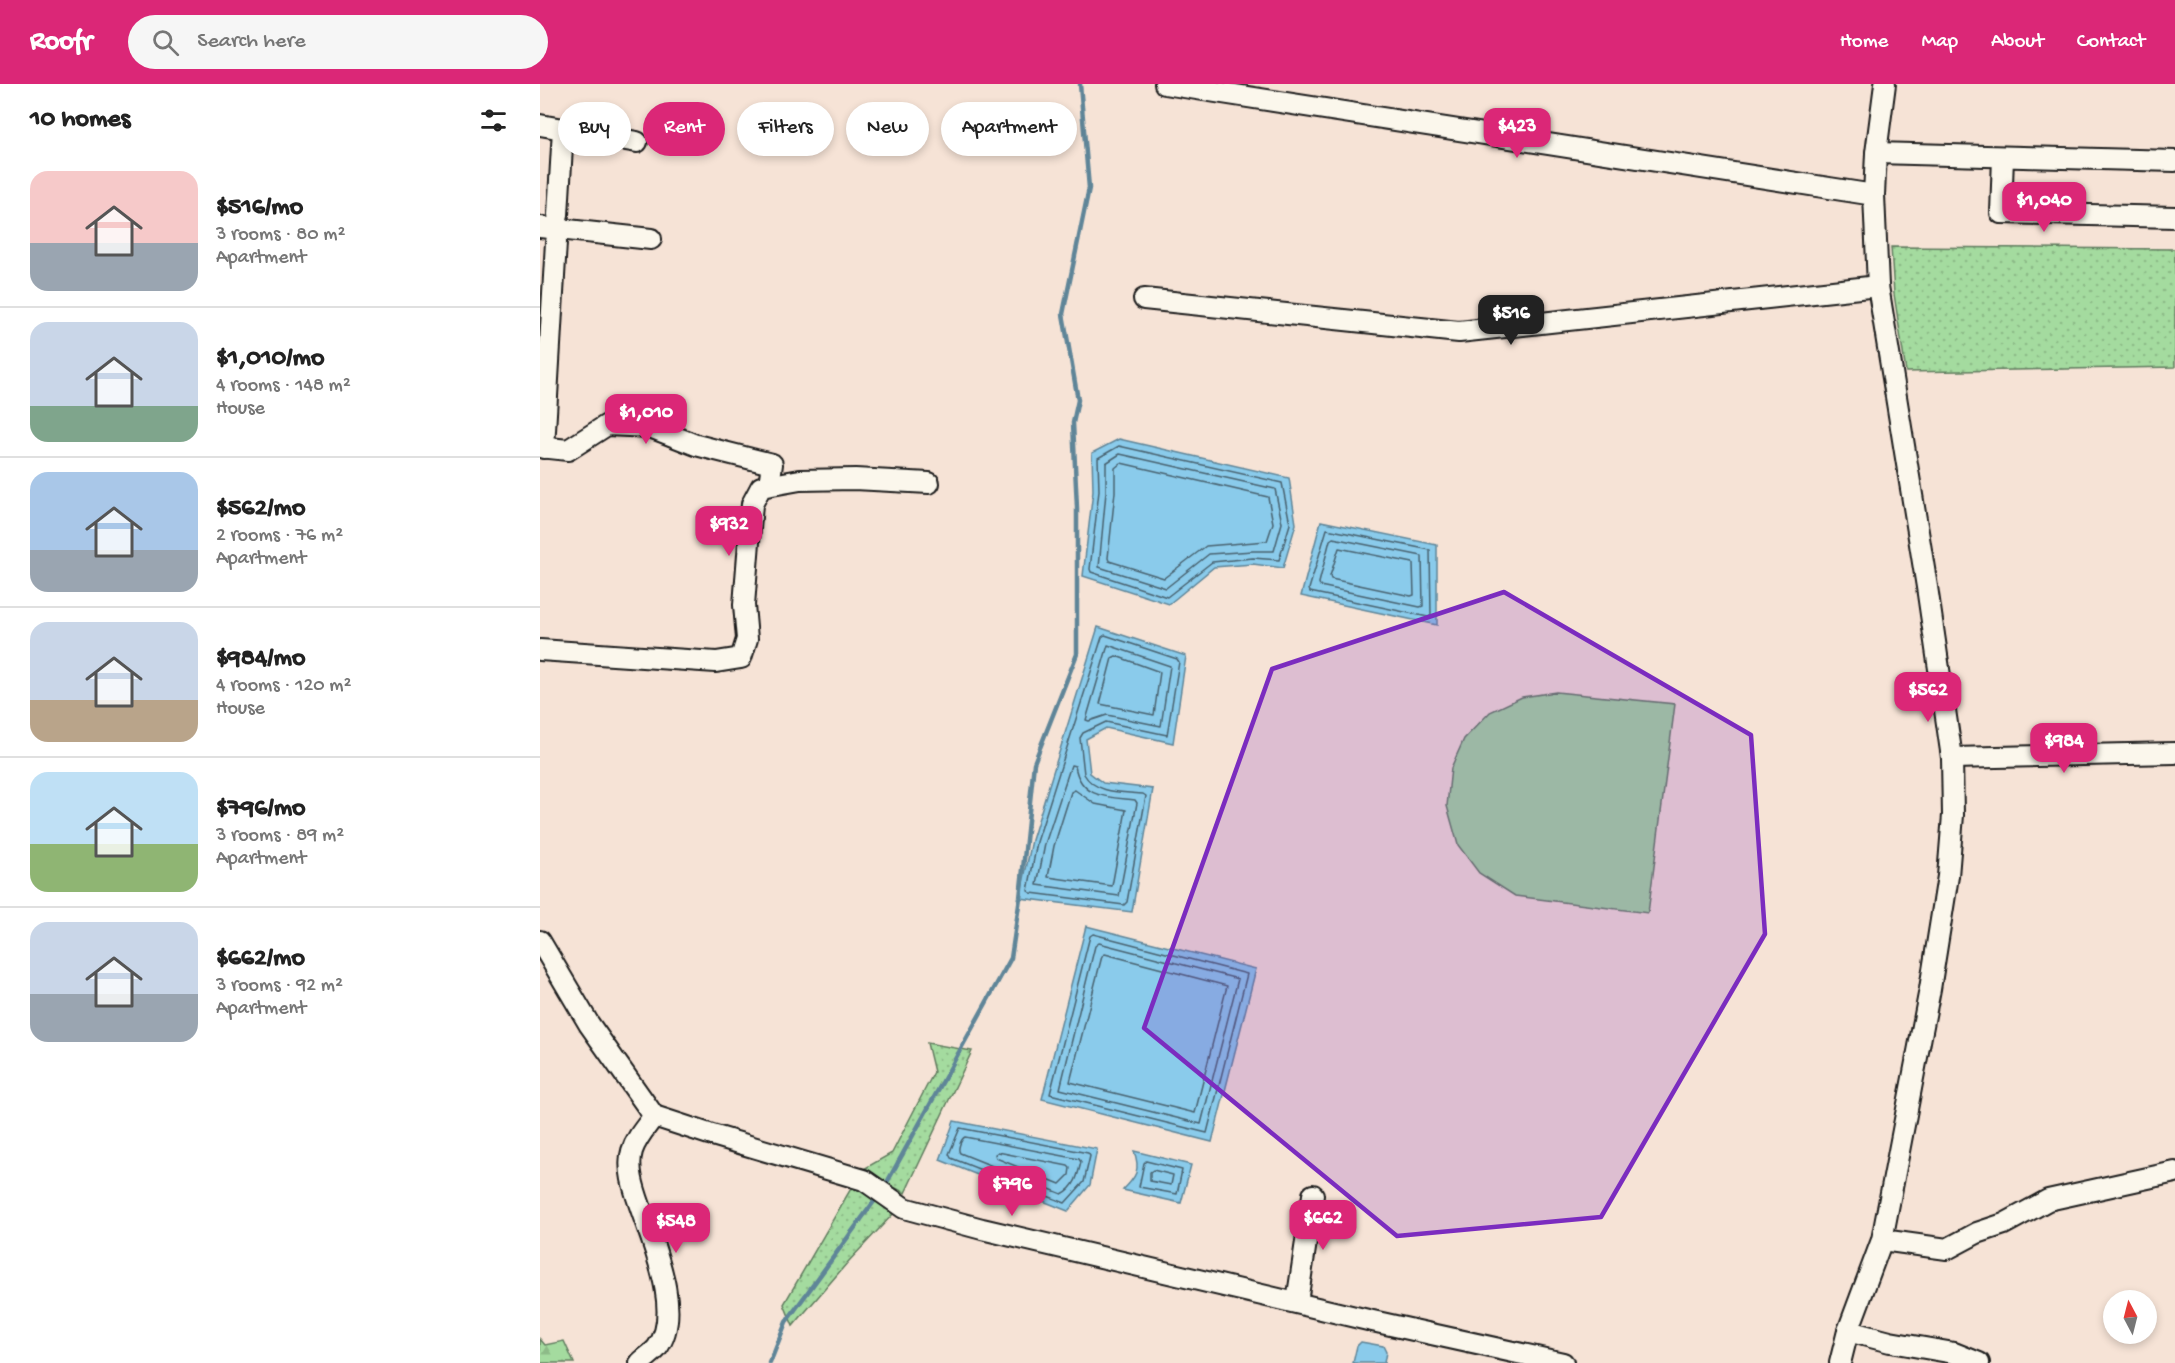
<!DOCTYPE html>
<html lang="en">
<head>
<meta charset="utf-8">
<style>
	body { margin:0; font-family:"Gochi Hand",sans-serif; background:#f6f6f6; color:#222; height:100vh; display:flex; flex-direction:column; font-size:22px; white-space:nowrap }
	* { box-sizing:border-box; margin:0 }
	p { font-size:20px; color:#767676 }
	.icon { flex:none; width:33px; height:33px; fill:none; stroke:currentColor; stroke-width:2; stroke-linecap:round; stroke-linejoin:round }
	.map { position:relative; flex:1; overflow:hidden }
	.sheet { display:flex; flex-direction:column; background:#fff; width:540px }
	.sheet>* { flex:none }
	.top-card { position:absolute; left:18px; top:18px; width:570px; height:54px; display:flex; gap:12px }
	.needle { width:39px; rotate:353deg }
	.controls { position:absolute; left:1563px; top:1206px; display:grid; gap:12px }
	.controls a { display:grid; place-items:center; width:54px; height:54px; border-radius:50%; background:#fff; box-shadow:0 3px 9px #0003; font-size:30px }
	.price { position:absolute; translate:-50% -51px; padding:0 14px; border-radius:12px; background:#db2777; color:#fff; font-size:20px; line-height:39px; filter:drop-shadow(0 2px 3px #0008) }
	.price::after { content:''; position:absolute; left:50%; top:36px; width:18px; height:14px; margin-left:-9px; background:inherit; clip-path:polygon(0 0,100% 0,50% 100%) }
	.price.on { background:#222; color:#fff }
	ul { padding:0; list-style:none }
	li { display:flex; align-items:center; gap:18px; height:150px; padding:0 30px }
	li+li { border-top:2px solid #e0e0e0 }
	li span { display:grid; place-items:center; flex:none; width:168px; height:120px; border-radius:18px; color:#555 }
	li>.icon { margin-inline-start:auto }
	span .icon { width:72px; height:72px; fill:#fffc; stroke-width:1 }
	li b { font-size:26px }
	h2 { display:flex; justify-content:space-between; align-items:center; height:72px; padding:0 30px; font-size:26px }
	.chip { padding:0 21px; border-radius:27px; background:#fff; box-shadow:0 3px 9px #0003; font-size:21px; line-height:54px }
	.chip.on { background:#db2777; color:#fff }
	header { display:flex; align-items:center; gap:36px; box-sizing:border-box; height:84px; padding:0 30px; background:#db2777; color:#fff }
	header strong { font-size:28px }
	nav { display:flex; gap:33px; margin-inline-start:auto; font-size:21px }
	.search { width:420px; height:54px; background:#f6f6f6; display:flex; align-items:center; gap:15px; box-sizing:border-box; padding:0 21px; border-radius:33px; color:#767676; font-size:22px }
	main { display:flex; flex:1; min-height:0 }
	.map>svg:first-child { display:block }
</style>
</head>
<body>
<header>
<strong>Roofr</strong>
<div class="search"><svg class="icon" aria-label="search" viewBox="0 0 24 24"><circle cx="10" cy="10" r="6"/><path d="M15 15l6 6"/></svg>Search here</div>
<nav><a>Home</a><a>Map</a><a>About</a><a>Contact</a></nav>
</header>
<main>
<section class="sheet">
<h2>10 homes<svg class="icon" aria-label="filters" viewBox="0 0 24 24"><path d="M4 7h16M4 17h16"/><circle cx="9" cy="7" r="2"/><circle cx="15" cy="17" r="2"/></svg></h2>
<ul>
<li><span style="background:linear-gradient(#f6c9c9 60%,#9aa5b1 0)"><svg class="icon" aria-label="home" viewBox="0 0 24 24"><path d="M3 11l9-7 9 7M6 9v11h12V9"/></svg></span><div><b>$516/mo</b><p>3 rooms · 80 m²</p><p>Apartment</p></div></li>
<li><span style="background:linear-gradient(#c9d6e8 70%,#7fa58c 0)"><svg class="icon" aria-label="home" viewBox="0 0 24 24"><path d="M3 11l9-7 9 7M6 9v11h12V9"/></svg></span><div><b>$1,010/mo</b><p>4 rooms · 148 m²</p><p>House</p></div></li>
<li><span style="background:linear-gradient(#a9c7e8 65%,#9aa5b1 0)"><svg class="icon" aria-label="home" viewBox="0 0 24 24"><path d="M3 11l9-7 9 7M6 9v11h12V9"/></svg></span><div><b>$562/mo</b><p>2 rooms · 76 m²</p><p>Apartment</p></div></li>
<li><span style="background:linear-gradient(#c9d6e8 65%,#b9a48a 0)"><svg class="icon" aria-label="home" viewBox="0 0 24 24"><path d="M3 11l9-7 9 7M6 9v11h12V9"/></svg></span><div><b>$984/mo</b><p>4 rooms · 120 m²</p><p>House</p></div></li>
<li><span style="background:linear-gradient(#bfe0f5 60%,#8fb573 0)"><svg class="icon" aria-label="home" viewBox="0 0 24 24"><path d="M3 11l9-7 9 7M6 9v11h12V9"/></svg></span><div><b>$796/mo</b><p>3 rooms · 89 m²</p><p>Apartment</p></div></li>
<li><span style="background:linear-gradient(#c9d6e8 60%,#9aa5b1 0)"><svg class="icon" aria-label="home" viewBox="0 0 24 24"><path d="M3 11l9-7 9 7M6 9v11h12V9"/></svg></span><div><b>$662/mo</b><p>3 rooms · 92 m²</p><p>Apartment</p></div></li>
</ul>
</section>
<div class="map">
<svg width="1635" height="1279" viewBox="0 0 1635 1279">
	<defs>
		<pattern id="green-dots" width="8" height="8" patternUnits="userSpaceOnUse" patternTransform="scale(1.5)"><rect width="8" height="8" fill="#a4db9f"/><path d="M2 2h.1M6 6h.1" fill="none" stroke="#8dbb88" stroke-width="1.8" stroke-linecap="round"/></pattern>
		<pattern id="forest-firs" width="22" height="20" patternUnits="userSpaceOnUse" patternTransform="scale(1.5)"><rect width="22" height="20" fill="#a4db9f"/><path d="M5 1l3.5 6h-7zM16 11l3.5 6h-7z" fill="#8dbb88"/></pattern>
	</defs>
	<rect width="100%" height="100%" fill="#f6e3d6"/>
	<filter id="ink" filterUnits="userSpaceOnUse"><feTurbulence type="fractalNoise" baseFrequency=".0167" numOctaves="2"/><feDisplacementMap in="SourceGraphic" scale="12" xChannelSelector="R" yChannelSelector="G"/><feConvolveMatrix kernelMatrix="1 2 1 2 8 2 1 2 1" color-interpolation-filters="sRGB"/></filter>
	<g filter="url(#ink)">
		<!-- green -->
		<g fill="url(#green-dots)" stroke="#607c5e" stroke-width="1.5">
			<polygon points="1351,163 1635,165 1635,283 1366,288 1354,210"/>
			<polygon points="387,959 432,967 365,1109 322,1086 352,1069 394,988"/>
			<polygon points="313,1101 356,1127 308,1178 253,1242 244,1220"/>
		</g>
		<!-- forest -->
		<polygon fill="url(#forest-firs)" stroke="#607c5e" stroke-width="1.5" points="0,1255 5,1261 24,1257 34,1279 0,1279"/>
		<!-- pitch -->
		<polygon fill="#a4db9f" stroke="#607c5e" stroke-width="1.5" points="1016,608 1135,620 1108,829 975,812 939,789 918,761 907,722 911,684 924,655 950,628 982,613"/>
		<!-- water -->
		<g fill="#8acbeb" stroke="#5e8598" stroke-width="1.5">
			<polygon points="579,355 749,394 756,440 743,484 713,480 674,483 629,520 543,492 553,407 552,369"/>
			<polygon points="781,437 897,461 897,541 761,512"/>
			<polygon points="558,543 646,572 633,659 566,644 546,655 550,689 563,699 613,705 592,828 480,814 492,756"/>
			<polygon points="546,842 716,885 672,1058 502,1015"/>
			<polygon points="414,1037 557,1065 550,1101 528,1127 400,1076"/>
			<path d="M594 1067 651 1081 641 1119 583 1106C596 1093 601 1086 594 1067Z"/>
			<polygon points="821,1258 843,1262 846,1268 844,1279 813,1279 817,1262"/>
		</g>
		<g fill="none" stroke-linecap="round" stroke-linejoin="round">
			<!-- shore -->
			<g stroke="#48626f" stroke-width="1.5">
				<polygon points="579,362 742,399 750,440 739,476 713,474 672,478 627,513 551,488 550,485 559,407 558,374"/>
				<polygon points="580,370 735,405 742,439 734,467 713,467 669,470 626,504 559,483 566,408 566,379"/>
				<polygon points="581,379 728,413 733,439 727,457 666,462 624,494 569,477 568,474 575,408 575,384"/>
				<polygon points="787,445 890,466 891,532 888,533 770,508 769,505"/>
				<polygon points="793,454 882,472 883,522 880,523 780,502 779,499 790,456"/>
				<polygon points="799,464 873,479 874,511 871,512 791,495 790,492"/>
				<path d="M565 551 637 575 639 578 627 651 566 638 543 649 540 654 544 690C555 710 583 708 603 710L606 712 587 818 584 821 491 809 488 807 497 758 562 553Z"/>
				<polygon points="568,561 630,582 621,642 567,631 549,637 546,636"/>
				<polygon points="576,572 620,588 614,631 560,620 572,574"/>
				<path d="M531 681 535 682C541 715 568 713 595 716L597 719 579 812 497 801 505 760Z"/>
				<polygon points="535,706 555,720 586,726 572,802 508,793 514,762 531,708"/>
				<polygon points="553,850 707,890 667,1049 510,1010 550,852"/>
				<polygon points="559,859 698,895 661,1040 520,1005 555,862"/>
				<polygon points="565,870 687,902 655,1029 530,998 562,872"/>
				<polygon points="420,1044 548,1069 550,1072 544,1098 525,1119 411,1074 409,1070"/>
				<path d="M425 1053 539 1075 541 1078C538 1091 535 1104 522 1110L420 1069C417 1065 421 1055 425 1053Z"/>
				<polygon points="458,1068 528,1082 530,1084 529,1091 520,1100 456,1074 455,1070"/>
				<polygon points="606,1077 642,1086 637,1110 599,1103 604,1079"/>
				<polygon points="613,1086 633,1091 631,1101 610,1097 610,1088"/>
			</g>
			<!-- stream -->
			<g stroke="#5e8598" stroke-width="4.5">
				<polyline points="345,1102 471,874 480,814 494,679 537,570 537,424 533,339 538,316 523,230 549,104 540,0"/>
				<polyline points="230,1279 246,1238 338,1112"/>
			</g>
			<defs>
				<g id="minor">
					<polyline points="625,0 1334,111"/>
					<polyline points="0,41 97,58"/>
					<polyline points="1336,69 1635,77"/>
					<polyline points="1463,73 1461,129 1635,133"/>
					<polyline points="18,131 23,45"/>
					<polyline points="0,143 111,155"/>
					<polyline points="604,215 919,248 1338,202"/>
					<polyline points="0,363 28,366 67,341 110,343 156,361 232,380 229,401"/>
					<polyline points="4,364 16,158"/>
					<polyline points="0,566 176,578 201,574 207,555 204,521 212,420 221,403 260,396 315,395 389,399"/>
					<polyline points="1412,674 1635,669"/>
					<polyline points="0,857 49,940 114,1032 169,1050 324,1096 364,1124 442,1145 828,1236 1023,1279"/>
					<polyline points="1342,1156 1407,1165 1437,1149 1464,1140 1508,1116 1635,1088"/>
					<polyline points="757,1218 773,1111"/>
					<polyline points="1308,1247 1350,1258 1414,1269 1439,1279"/>
					<path d="M100 1279C105 1274 113 1269 117 1264 144 1229 112 1158 100 1122 94 1105 87 1084 92 1067 96 1054 106 1043 114 1032"/>
					<polyline points="1300,1279 1308,1247 1342,1156 1390,905 1408,792 1413,731 1412,674 1387,503 1338,202 1334,111 1336,69 1345,0"/>
				</g>
			</defs>
			<!-- minor casing -->
			<use href="#minor" stroke="#1c1c1c" stroke-width="24"/>
			<!-- minor -->
			<use href="#minor" stroke="#fbf7ec" stroke-width="20"/>
		</g>
	</g>
	<!-- marked area -->
	<path fill="#7b2cbf" fill-opacity="0.2" stroke="#7b2cbf" stroke-width="4.5" stroke-linejoin="round" d="M964 508 1211 651 1225 850 1061 1133 857 1152 604 944 732 585Z"/>
</svg>
<div class="controls">
<a><svg class="needle" viewBox="-14 -14 28 28"><path d="M0-13l5 13h-10z" fill="#e53935"/><path d="M0 13l5-13h-10z" fill="#767676"/></svg></a>
</div>
<b class="price" style="left:977px;top:75px">$423</b>
<b class="price" style="left:1504px;top:149px">$1,040</b>
<b class="price on" style="left:971px;top:262px">$516</b>
<b class="price" style="left:106px;top:361px">$1,010</b>
<b class="price" style="left:189px;top:473px">$932</b>
<b class="price" style="left:1388px;top:639px">$562</b>
<b class="price" style="left:1524px;top:690px">$984</b>
<b class="price" style="left:472px;top:1133px">$796</b>
<b class="price" style="left:783px;top:1167px">$662</b>
<b class="price" style="left:136px;top:1170px">$548</b>
<div class="top-card">
<a class="chip">Buy</a>
<a class="chip on">Rent</a>
<a class="chip">Filters</a>
<a class="chip">New</a>
<a class="chip">Apartment</a>
</div>
</div>
</main>
</body>
</html>
